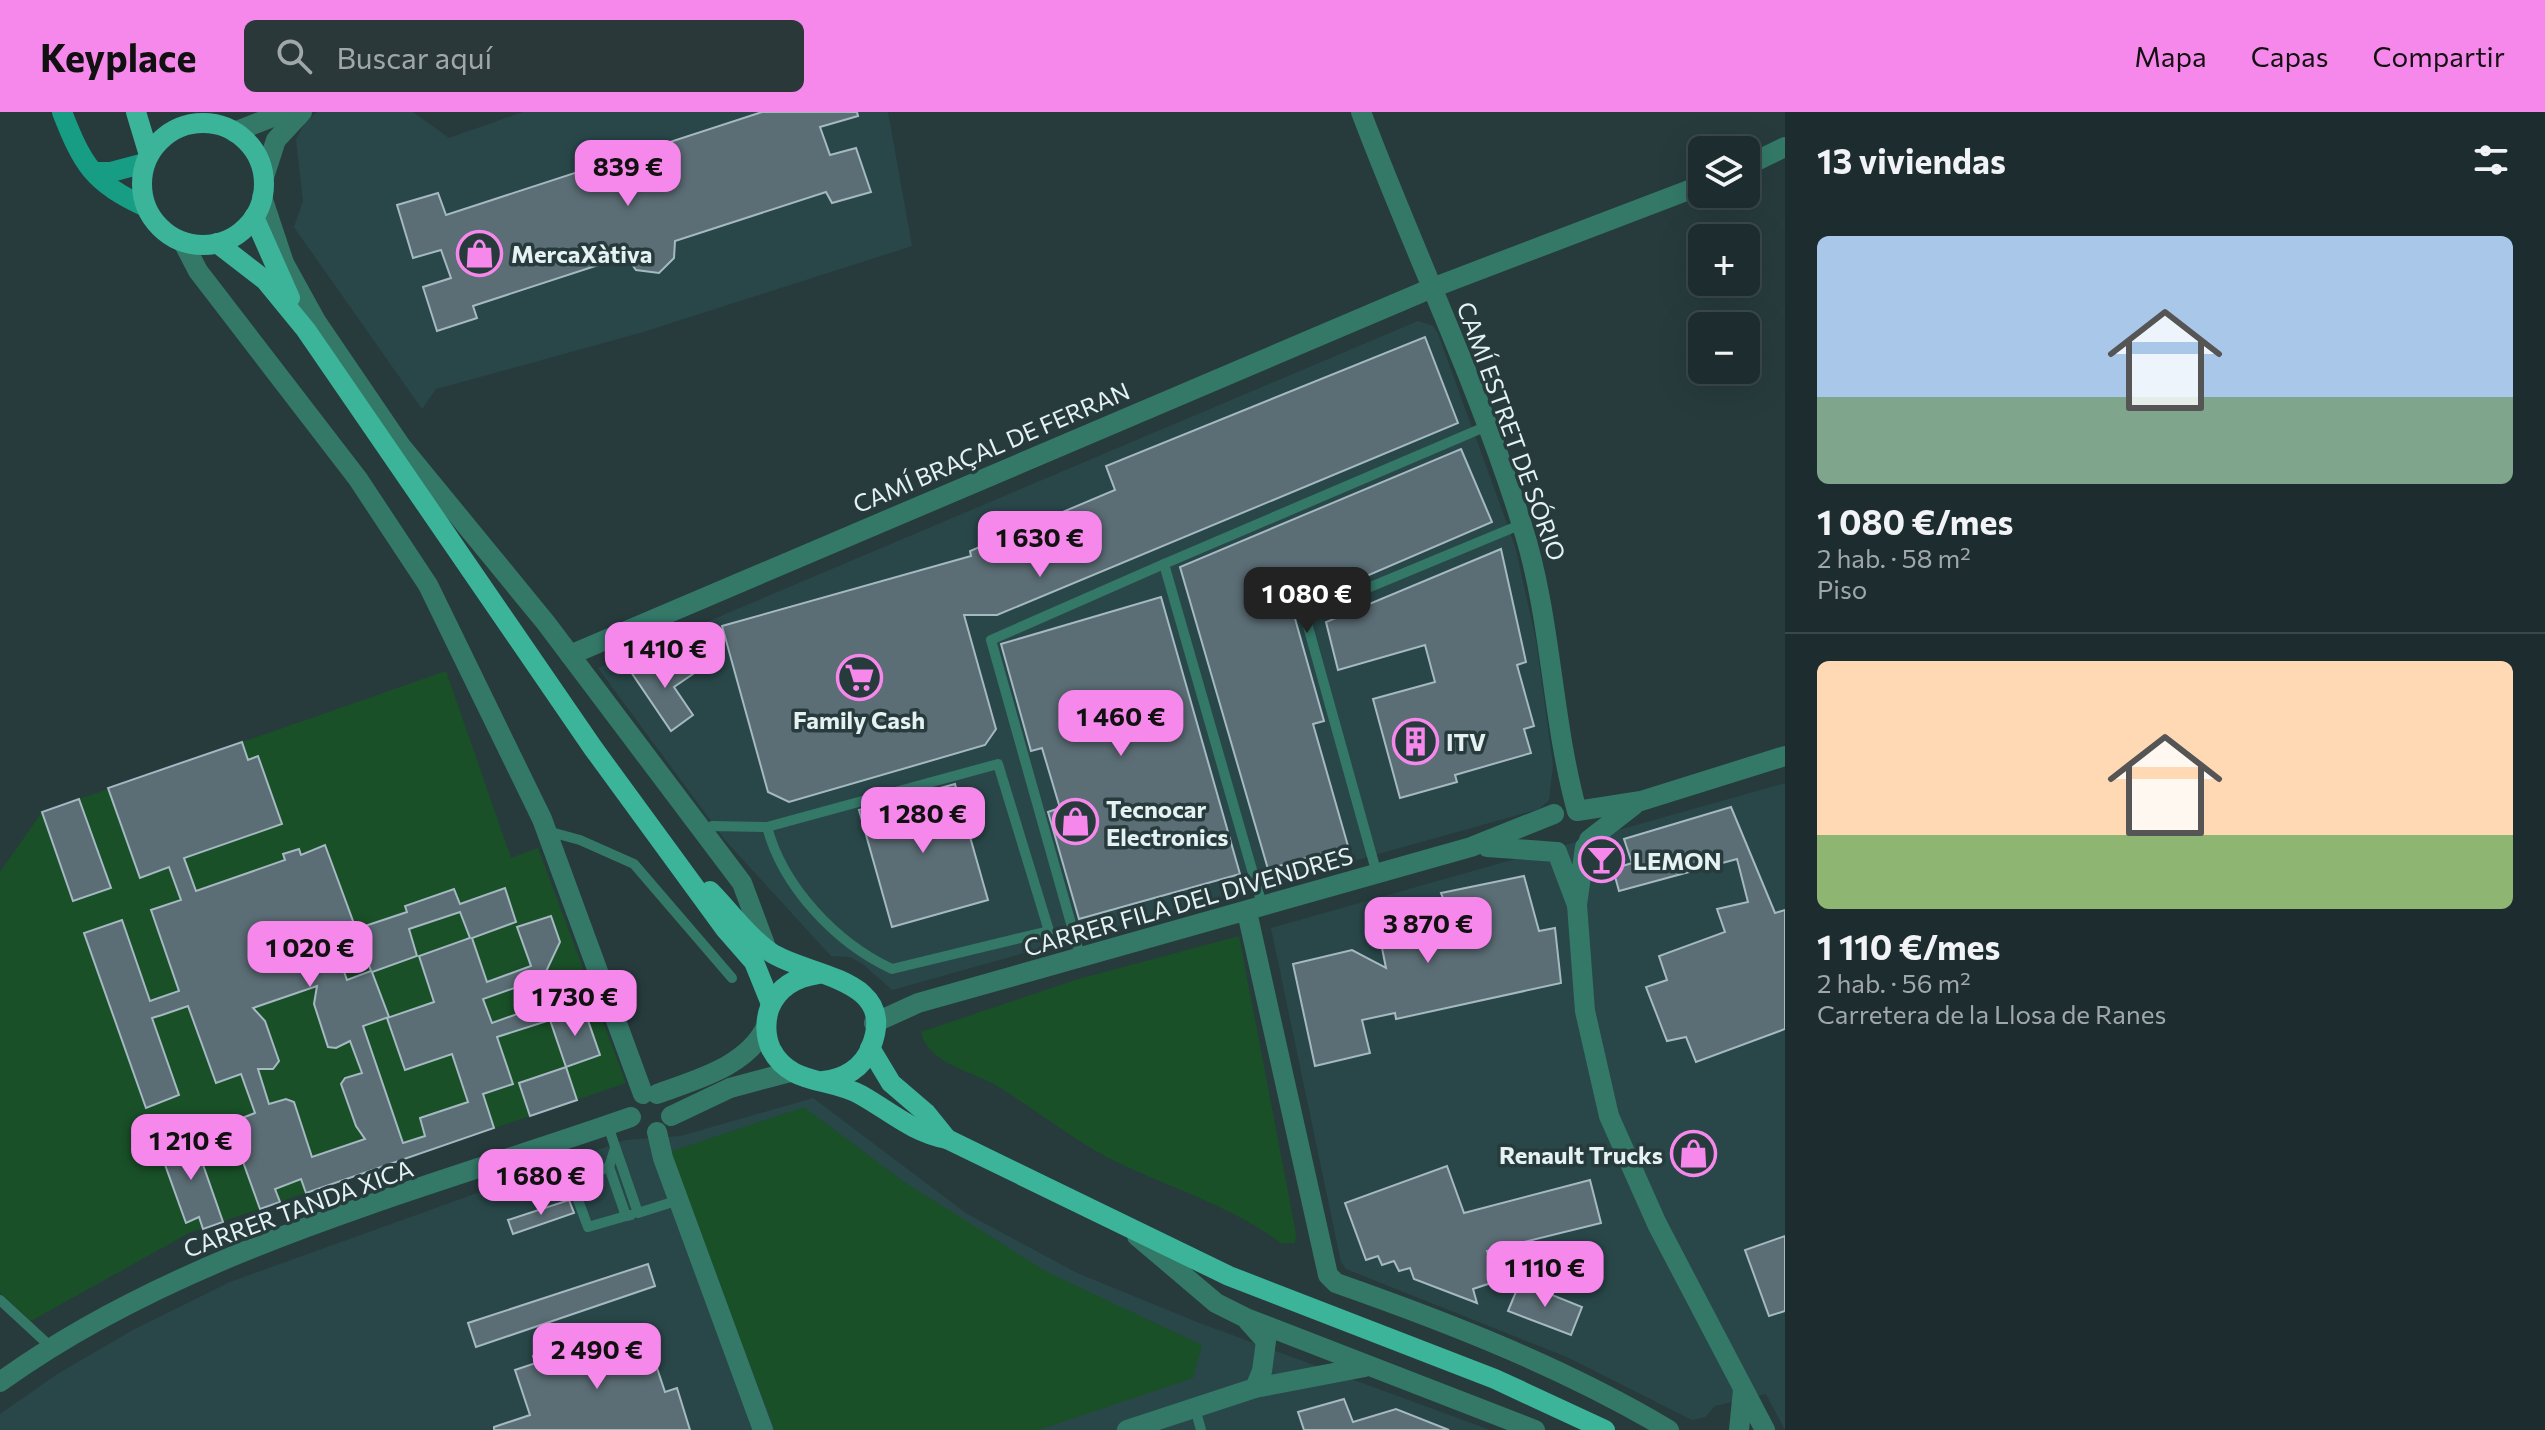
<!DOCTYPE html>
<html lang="es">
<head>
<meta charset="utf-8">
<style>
	body { margin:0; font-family:Commissioner,sans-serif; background:#2a383a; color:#f1f3f6; height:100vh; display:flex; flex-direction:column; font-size:30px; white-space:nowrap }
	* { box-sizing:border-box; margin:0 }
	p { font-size:26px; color:#a0a7aa }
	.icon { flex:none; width:44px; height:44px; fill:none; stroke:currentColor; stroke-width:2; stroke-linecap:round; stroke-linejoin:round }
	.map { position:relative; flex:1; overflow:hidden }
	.panel { display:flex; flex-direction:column; background:#1d2c2e; width:760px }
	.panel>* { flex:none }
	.tools { position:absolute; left:1688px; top:24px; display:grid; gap:16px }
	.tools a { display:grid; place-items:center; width:72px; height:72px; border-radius:12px; background:#1d2c2e; box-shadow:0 8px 32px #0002,0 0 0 2px #3b484a; font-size:40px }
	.price { position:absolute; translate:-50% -68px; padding:0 18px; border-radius:16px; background:#f788eb; color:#111; font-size:26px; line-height:52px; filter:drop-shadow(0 2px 4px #0008) }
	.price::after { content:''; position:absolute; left:50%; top:48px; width:24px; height:18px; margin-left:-12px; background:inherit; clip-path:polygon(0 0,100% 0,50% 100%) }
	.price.current { background:#222; color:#fff }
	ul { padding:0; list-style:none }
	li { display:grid; align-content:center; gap:16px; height:424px; padding:0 32px }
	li+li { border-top:2px solid #3b484a }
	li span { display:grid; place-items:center; height:248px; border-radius:12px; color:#555 }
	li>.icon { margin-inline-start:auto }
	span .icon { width:144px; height:144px; fill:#fffc; stroke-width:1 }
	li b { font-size:34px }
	h2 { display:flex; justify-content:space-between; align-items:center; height:96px; padding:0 32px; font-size:34px }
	header { display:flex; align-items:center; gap:48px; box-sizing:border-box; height:112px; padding:0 40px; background:#f788eb; color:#111 }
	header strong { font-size:38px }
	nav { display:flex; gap:44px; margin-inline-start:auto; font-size:28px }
	.search { width:560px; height:72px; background:#2a383a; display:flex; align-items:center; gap:20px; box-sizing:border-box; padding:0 28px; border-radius:12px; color:#a0a7aa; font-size:30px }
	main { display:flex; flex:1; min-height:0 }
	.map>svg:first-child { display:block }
</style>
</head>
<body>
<header>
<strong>Keyplace</strong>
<div class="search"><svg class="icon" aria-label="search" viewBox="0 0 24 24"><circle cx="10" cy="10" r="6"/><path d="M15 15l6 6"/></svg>Buscar aquí</div>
<nav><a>Mapa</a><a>Capas</a><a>Compartir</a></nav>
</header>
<main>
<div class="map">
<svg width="1785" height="1318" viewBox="0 0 1785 1318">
	<rect width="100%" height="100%" fill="#273b3d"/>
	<!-- built -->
	<g fill="#294749">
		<polygon points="317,0 413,0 449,26 523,0 888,0 912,134 640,221 436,277 422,297 294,115 303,89 296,28 304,12"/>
		<polygon points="1418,209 1433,214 1438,222 1515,434 1536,528 1553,653 1549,688 1539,697 892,878 863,852 850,845 831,844 725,728 598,556"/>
		<polygon points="1785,671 1785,1318 1766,1282 1715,1294 1705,1305 1692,1308 1567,1245 1346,1157 1341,1150 1271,816"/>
		<polygon points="813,986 967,1102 1077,1161 1197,1210 1490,1318 0,1318 0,1302 59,1261 133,1218 230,1170 625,1028 681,1024"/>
	</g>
	<!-- green -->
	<g fill="#195028">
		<polygon points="446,559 511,746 538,736 626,971 189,1121 31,1209 0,1181 0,760 42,700"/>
		<path d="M1239 824 1296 1122 1295 1131H1281C1229 1092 1163 1074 1105 1044 1068 1024 1034 996 997 974 972 959 927 951 921 920L1075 868Z"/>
		<polygon points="804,995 903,1069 1047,1160 1202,1233 1193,1266 1039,1318 775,1318 669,1040"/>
	</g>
	<!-- building -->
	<g fill="#5b6d75" stroke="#a5b9c2" stroke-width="2" fill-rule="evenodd">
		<polygon points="762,0 857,0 858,4 820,15 830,43 856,36 871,80 832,91 826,80 675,129 674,146 659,161 636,158 626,144 473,194 477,206 437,219 423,175 451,166 441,138 413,146 397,93 438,81 446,103"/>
		<polygon points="1425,225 1458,311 997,503 964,503 996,617 985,633 789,690 768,680 722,514 971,444 970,439 1115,378 1106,354"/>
		<polygon points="1461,337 1492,410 1292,496 1324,609 1313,612 1348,734 1268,757 1180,455"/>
		<polygon points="1501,437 1526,550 1517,553 1534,614 1524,617 1531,641 1455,663 1457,670 1400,686 1373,587 1435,570 1425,533 1338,558 1326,510"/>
		<polygon points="1161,485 1240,762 1079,807 1048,700 1060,696 1042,636 1031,639 1001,532"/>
		<polygon points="682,545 693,562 674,575 693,603 671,619 631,560 651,547 660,560"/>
		<path d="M242 630 248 648 258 644 282 712 184 746 196 779 285 748 283 742 299 737 301 743 325 733 356 817 407 800 405 794 454 777 460 792 505 776 516 810 472 826 487 870 531 854 517 815 551 804 560 830 543 866 483 887 492 911 545 892 550 908 497 925 513 972 483 982 494 1016 306 1081 301 1067 275 1077 280 1090 260 1097 229 1011 255 1001 241 962 216 971 188 894 162 903 152 906 179 983 146 996 84 821 122 808 150 889 179 879 151 798 181 788 169 755 140 766 108 676ZM460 800 470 826 419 844 434 890 387 906 405 958 452 942 468 990 420 1006 425 1024 403 1031 363 914 389 905 372 860 417 844 409 817ZM362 833 371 859 347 868 338 842ZM317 874 314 892 328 935 336 936 350 929 362 961 345 966 341 972 356 1014 365 1027 312 1045 294 990 286 987 269 992 258 957H273L279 949 265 909 253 896Z"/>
		<polygon points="955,672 988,788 892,815 859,698"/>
		<polygon points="79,687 111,776 73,789 42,700"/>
		<polygon points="1731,695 1775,801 1785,798 1785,917 1696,950 1686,925 1667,929 1646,875 1667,868 1659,844 1725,820 1717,797 1748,790 1737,747 1619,779 1613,757 1632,751 1624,727"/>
		<polygon points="1524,764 1539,819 1555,816 1561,871 1396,907 1395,901 1362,908 1370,941 1315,954 1293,852 1352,838 1386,856 1375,801 1444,789 1441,781"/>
		<polygon points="584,897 600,943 566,955 550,908"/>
		<polygon points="566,955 577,988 530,1004 519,971"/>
		<polygon points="193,1024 223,1110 203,1117 199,1105 186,1111 159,1036"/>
		<polygon points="1447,1054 1464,1101 1590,1068 1601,1111 1487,1139 1497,1169 1473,1177 1477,1191 1414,1167 1410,1156 1399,1159 1394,1149 1382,1153 1378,1144 1366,1148 1345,1091"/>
		<polygon points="569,1088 574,1101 513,1122 508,1108"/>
		<polygon points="1785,1124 1785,1199 1769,1204 1745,1138"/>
		<polygon points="648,1152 655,1174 476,1235 468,1211"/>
		<polygon points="1520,1170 1582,1195 1571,1223 1508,1199"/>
		<polygon points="587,1226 591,1238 627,1226 629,1231 636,1229 639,1236 649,1232 665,1280 677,1276 690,1318 494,1318 494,1315 530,1303 515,1258 536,1251 533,1244"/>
		<polygon points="1344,1287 1353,1310 1396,1297 1449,1318 1304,1318 1298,1300"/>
	</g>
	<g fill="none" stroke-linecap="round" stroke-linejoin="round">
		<!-- lane -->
		<g stroke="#347968" stroke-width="10">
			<polyline points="547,719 580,728 634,752 732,866"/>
			<path d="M701 719 712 714 767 715 998 652 1049 819 892 857C836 831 783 775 767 715"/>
			<polyline points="1377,762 1307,511 1310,500 1522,412"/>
			<polyline points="1263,796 1164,452 1487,314"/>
			<polyline points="1081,847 991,528 1164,452"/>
			<polyline points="608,1014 638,1101 679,1088"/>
			<polyline points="615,1036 609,1055 626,1104 631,1103"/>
			<polyline points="609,1055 571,1069 588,1115 626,1104"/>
			<polyline points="0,1188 52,1236"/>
			<polyline points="1195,1296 1201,1318"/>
		</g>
		<!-- street -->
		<g stroke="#347968" stroke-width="20">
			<path d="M1361 0C1413 138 1478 272 1522 413 1552 507 1551 605 1577 699L1641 689 1785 644"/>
			<polyline points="234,20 286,0"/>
			<polyline points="1746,54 1785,35"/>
			<polyline points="264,65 276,28 302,0"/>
			<polyline points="262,85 284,151 316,209 401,334 546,511 742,771 767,838"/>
			<polyline points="183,130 198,159 358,367 428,473 542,707 643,982"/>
			<polyline points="570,543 1432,176 1702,73"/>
			<polyline points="1589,728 1634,693"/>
			<polyline points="1487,735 1557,740 1577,793 1585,735"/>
			<polyline points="1577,793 1585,899 1609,1004 1657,1112 1765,1318"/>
			<path d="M1247 800 1328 1163 1336 1171C1450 1211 1565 1256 1669 1318"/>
			<polyline points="874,911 918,891 1471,735 1554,702"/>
			<path d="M657 982C697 967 746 955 766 915"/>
			<polyline points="671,1004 730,976 790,960"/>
			<polyline points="657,1020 663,1046 763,1318"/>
			<polyline points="1137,1124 1216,1191 1246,1206 1535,1318"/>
			<polyline points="1248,1209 1266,1229 1262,1259 1255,1276"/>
			<path d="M0 1270C183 1138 420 1079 631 1005"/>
			<polyline points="1127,1318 1255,1276 1365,1255"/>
			<polyline points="1739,1318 1743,1278"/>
		</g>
		<!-- secondary -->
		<g stroke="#169d83" stroke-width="20">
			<path d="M62 0C82 51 93 72 146 95"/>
			<polyline points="96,60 111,60 145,51"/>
		</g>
		<!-- primary -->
		<g stroke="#3bb499" stroke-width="20">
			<polyline points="136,0 149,43"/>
			<circle cx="203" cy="72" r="61"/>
			<polyline points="254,105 290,186"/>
			<polyline points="217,131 265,168 306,218 593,636 726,818 754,850 771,892"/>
			<path d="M710 779C729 798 748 825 770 840 807 865 899 865 871 935 863 956 844 967 823 969"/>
			<path d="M818 862C797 865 779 874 770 895 765 908 765 924 771 937 790 974 829 965 861 983 891 1000 912 1020 947 1027L1229 1164 1495 1267 1605 1318"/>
			<polyline points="870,936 891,971 926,1001 947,1027"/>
		</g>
	</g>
	<!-- icons -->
	<defs>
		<symbol id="shop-ring" viewBox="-11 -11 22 22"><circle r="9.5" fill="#273b3d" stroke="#f788eb" stroke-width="1.5"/><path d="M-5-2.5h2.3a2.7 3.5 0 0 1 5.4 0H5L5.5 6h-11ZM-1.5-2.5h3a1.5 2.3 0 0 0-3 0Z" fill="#f788eb"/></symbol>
		<symbol id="supermarket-ring" viewBox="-11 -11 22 22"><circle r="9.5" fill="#273b3d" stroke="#f788eb" stroke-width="1.5"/><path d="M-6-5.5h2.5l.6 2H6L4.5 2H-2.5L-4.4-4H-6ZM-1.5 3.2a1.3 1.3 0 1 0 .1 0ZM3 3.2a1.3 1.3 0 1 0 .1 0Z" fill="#f788eb"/></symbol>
		<symbol id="building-ring" viewBox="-11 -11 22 22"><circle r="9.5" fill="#273b3d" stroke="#f788eb" stroke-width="1.5"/><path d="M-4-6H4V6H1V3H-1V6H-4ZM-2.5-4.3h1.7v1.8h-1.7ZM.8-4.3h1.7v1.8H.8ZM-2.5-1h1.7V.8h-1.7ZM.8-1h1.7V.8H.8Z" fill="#f788eb"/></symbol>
		<symbol id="bar-ring" viewBox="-11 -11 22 22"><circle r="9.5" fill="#273b3d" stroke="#f788eb" stroke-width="1.5"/><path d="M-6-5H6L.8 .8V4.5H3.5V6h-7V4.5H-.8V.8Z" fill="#f788eb"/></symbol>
	</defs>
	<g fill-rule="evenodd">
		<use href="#shop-ring" x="454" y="116" width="51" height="51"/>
		<use href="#supermarket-ring" x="834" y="540" width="51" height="51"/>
		<use href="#building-ring" x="1390" y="604" width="51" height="51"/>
		<use href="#shop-ring" x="1050" y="684" width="51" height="51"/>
		<use href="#bar-ring" x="1576" y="722" width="51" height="51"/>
		<use href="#shop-ring" x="1668" y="1016" width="51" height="51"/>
	</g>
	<g text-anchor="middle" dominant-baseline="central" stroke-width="7" stroke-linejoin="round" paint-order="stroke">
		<!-- poi labels -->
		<g font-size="24" font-weight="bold" fill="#e5f1f2" stroke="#273b3d" text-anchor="start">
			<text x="511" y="141">MercaXàtiva</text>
			<text x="859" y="607" text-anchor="middle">Family Cash</text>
			<text x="1446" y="629">ITV</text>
			<text x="1106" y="696">Tecnocar<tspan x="1106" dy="28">Electronics</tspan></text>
			<text x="1633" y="748">LEMON</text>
			<text x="1663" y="1042" text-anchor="end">Renault Trucks</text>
		</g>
		<!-- street labels -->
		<g font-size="24" fill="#e5f1f2" stroke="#273b3d">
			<text transform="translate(1512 319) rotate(70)">CAMÍ ESTRET DE SÓRIO</text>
			<text transform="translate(991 335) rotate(-23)">CAMÍ BRAÇAL DE FERRAN</text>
			<text transform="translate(1188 789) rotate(-16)">CARRER FILA DEL DIVENDRES</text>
			<text transform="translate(298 1096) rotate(-20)">CARRER TANDA XICA</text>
		</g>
	</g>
</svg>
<div class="tools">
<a><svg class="icon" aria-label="layers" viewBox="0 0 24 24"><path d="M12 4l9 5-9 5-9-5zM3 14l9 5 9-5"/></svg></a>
<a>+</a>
<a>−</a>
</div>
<b class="price" style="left:628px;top:96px">839 €</b>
<b class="price" style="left:1040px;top:467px">1 630 €</b>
<b class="price current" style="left:1307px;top:523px">1 080 €</b>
<b class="price" style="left:665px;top:578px">1 410 €</b>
<b class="price" style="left:1121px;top:646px">1 460 €</b>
<b class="price" style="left:923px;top:743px">1 280 €</b>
<b class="price" style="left:1428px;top:853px">3 870 €</b>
<b class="price" style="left:310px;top:877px">1 020 €</b>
<b class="price" style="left:575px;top:926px">1 730 €</b>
<b class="price" style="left:191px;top:1070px">1 210 €</b>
<b class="price" style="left:541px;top:1105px">1 680 €</b>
<b class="price" style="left:1545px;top:1197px">1 110 €</b>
<b class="price" style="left:597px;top:1279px">2 490 €</b>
</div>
<section class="panel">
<h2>13 viviendas<svg class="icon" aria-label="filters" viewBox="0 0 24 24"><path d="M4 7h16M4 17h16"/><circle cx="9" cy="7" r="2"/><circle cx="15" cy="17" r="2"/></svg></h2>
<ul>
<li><span style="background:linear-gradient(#a9c7e8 65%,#7fa58c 0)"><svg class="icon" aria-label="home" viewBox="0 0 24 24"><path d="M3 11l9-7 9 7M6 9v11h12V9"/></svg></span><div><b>1 080 €/mes</b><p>2 hab. · 58 m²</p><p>Piso</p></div></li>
<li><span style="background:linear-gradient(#ffd9b3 70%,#8fb573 0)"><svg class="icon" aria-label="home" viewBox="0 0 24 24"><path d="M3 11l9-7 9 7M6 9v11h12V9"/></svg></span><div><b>1 110 €/mes</b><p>2 hab. · 56 m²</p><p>Carretera de la Llosa de Ranes</p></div></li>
</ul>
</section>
</main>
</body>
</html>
